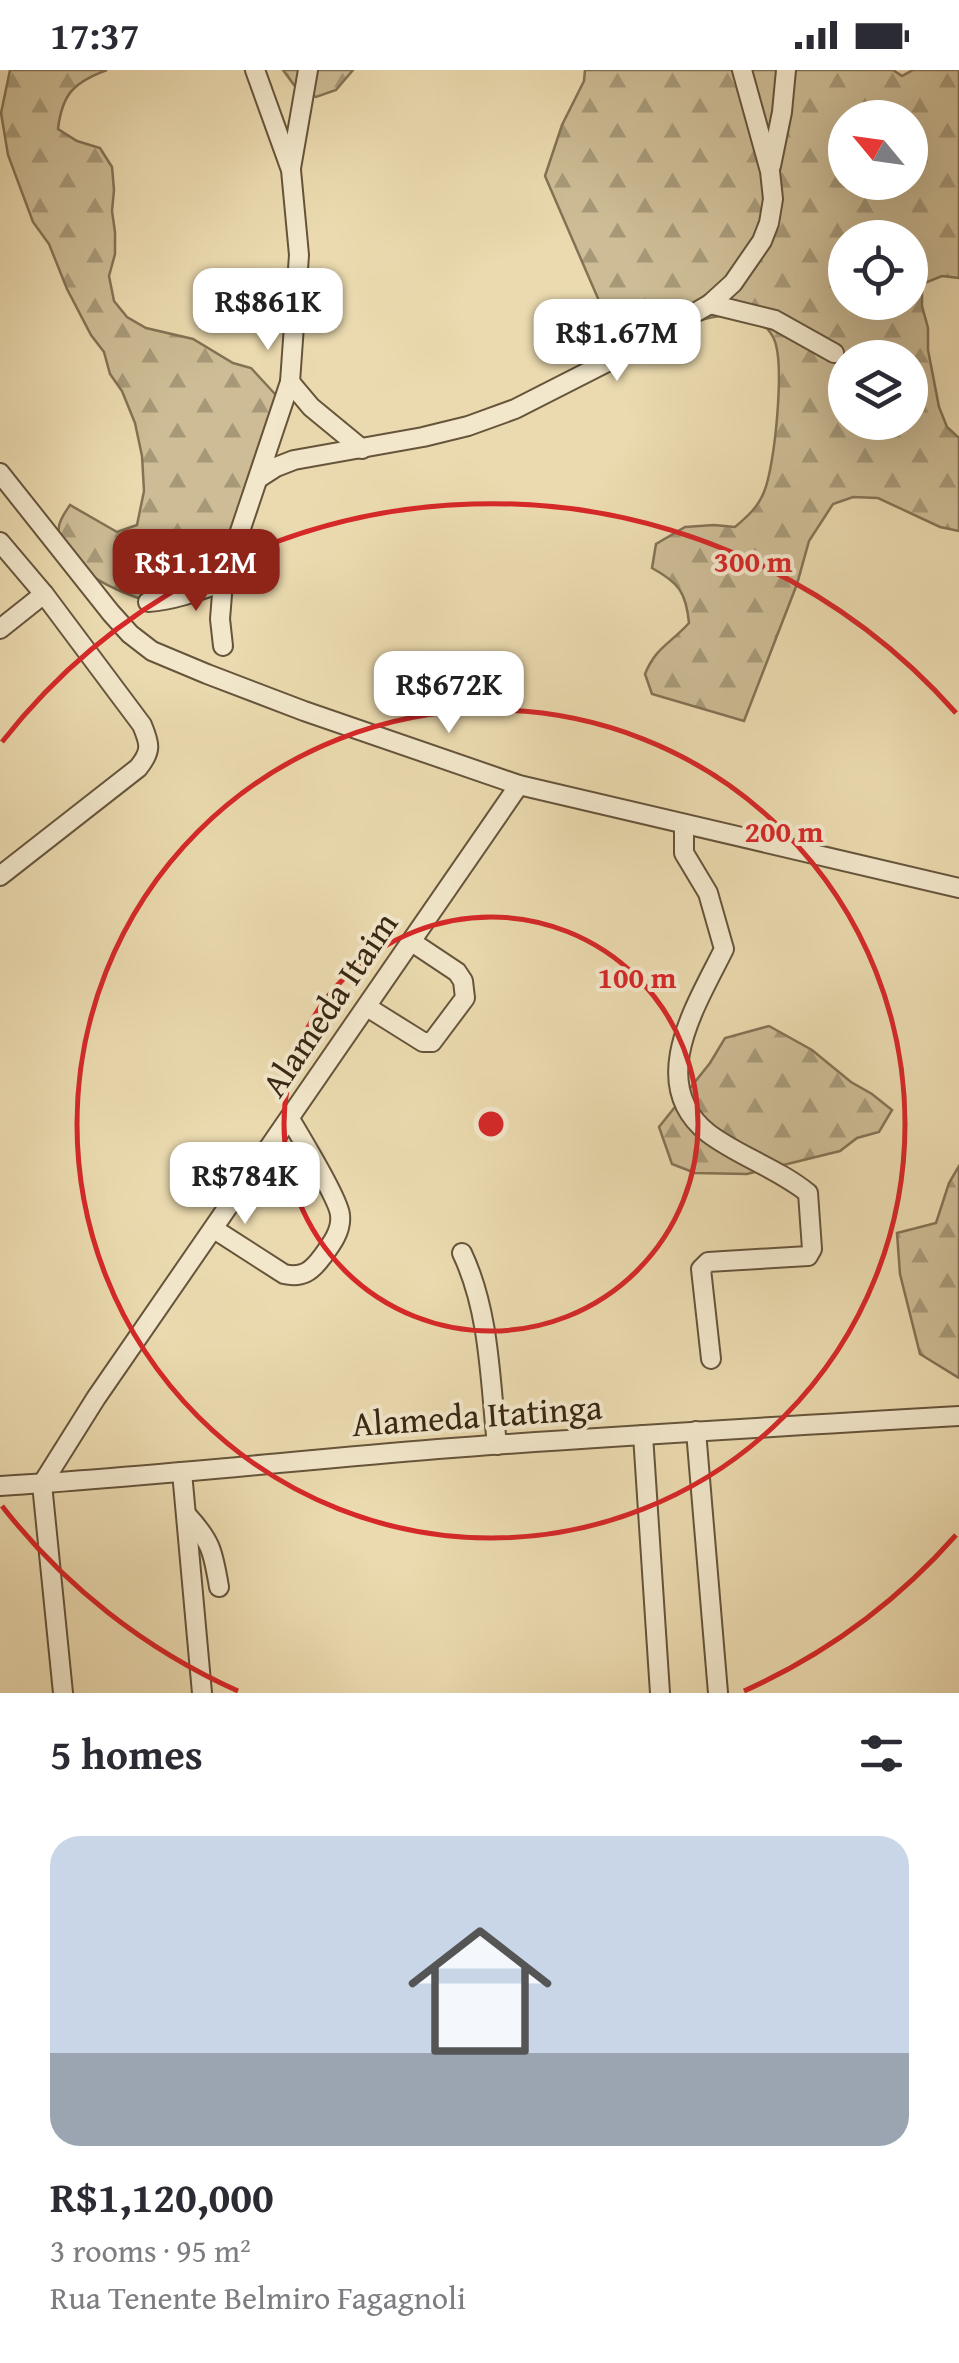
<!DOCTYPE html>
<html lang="en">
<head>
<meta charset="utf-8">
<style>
	body { margin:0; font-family:"Gentium Book Plus",serif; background:#f7f7f7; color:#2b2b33; height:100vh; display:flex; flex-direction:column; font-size:38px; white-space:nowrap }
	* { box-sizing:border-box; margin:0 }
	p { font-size:32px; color:#7c7c81 }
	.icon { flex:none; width:55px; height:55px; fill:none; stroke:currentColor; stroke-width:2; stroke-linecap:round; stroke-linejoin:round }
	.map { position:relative; height:1623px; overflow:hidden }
	.panel { display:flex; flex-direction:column; background:#fff; flex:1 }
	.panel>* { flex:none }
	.needle { width:65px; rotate:299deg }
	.controls { position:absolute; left:828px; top:30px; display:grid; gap:20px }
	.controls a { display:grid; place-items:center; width:100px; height:100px; border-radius:50%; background:#fff; box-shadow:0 10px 40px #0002; font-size:50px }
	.price { position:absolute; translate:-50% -85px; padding:0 22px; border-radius:20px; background:#fff; color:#222; font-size:32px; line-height:65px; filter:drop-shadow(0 2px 5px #0008) }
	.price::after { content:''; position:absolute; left:50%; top:60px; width:30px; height:22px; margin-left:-15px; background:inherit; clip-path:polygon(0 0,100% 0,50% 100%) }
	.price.active { background:#8f2418; color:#fff }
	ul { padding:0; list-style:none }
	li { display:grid; align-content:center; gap:20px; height:530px; padding:0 50px }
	li span { display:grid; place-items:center; height:310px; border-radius:30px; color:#555 }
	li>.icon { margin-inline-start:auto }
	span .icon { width:180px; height:180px; fill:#fffc; stroke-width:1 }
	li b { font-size:42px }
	h2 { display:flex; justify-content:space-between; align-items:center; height:120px; padding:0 50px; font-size:42px }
	.status { display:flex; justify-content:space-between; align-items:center; height:70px; padding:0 50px; background:#fff; direction:ltr }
	.status svg { height:28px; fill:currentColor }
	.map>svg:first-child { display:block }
</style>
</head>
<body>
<div class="status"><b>17:37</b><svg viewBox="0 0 49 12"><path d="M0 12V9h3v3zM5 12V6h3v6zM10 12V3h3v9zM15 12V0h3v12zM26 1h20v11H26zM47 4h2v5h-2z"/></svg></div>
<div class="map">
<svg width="959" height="1623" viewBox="0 0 959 1623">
	<defs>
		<pattern id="forest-firs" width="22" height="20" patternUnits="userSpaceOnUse" patternTransform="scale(2.5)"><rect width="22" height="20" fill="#cdbc95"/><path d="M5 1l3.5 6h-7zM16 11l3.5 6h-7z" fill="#a79978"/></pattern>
	</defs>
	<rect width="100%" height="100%" fill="#ebdaaf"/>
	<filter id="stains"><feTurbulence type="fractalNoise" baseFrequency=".002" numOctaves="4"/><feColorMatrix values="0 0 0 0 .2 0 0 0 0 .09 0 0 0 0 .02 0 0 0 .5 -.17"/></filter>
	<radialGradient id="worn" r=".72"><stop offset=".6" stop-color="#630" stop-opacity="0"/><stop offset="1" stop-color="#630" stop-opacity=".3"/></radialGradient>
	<!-- forest -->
	<g fill="url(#forest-firs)" stroke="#837254" stroke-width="2.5" fill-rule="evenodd">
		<path d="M10 0H107C74 12 62 24 58 59L77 71 100 78 112 97 114 120 112 141 115 162V184L109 206 114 231 127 247 146 258 193 269 233 293 251 298 275 324 281 346 273 387 213 512 157 534C125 525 53 498 59 456 60 449 66 441 70 435L117 462 137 455 144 421 142 386 135 353 122 321 110 304 104 282 91 265 67 219 49 174 33 152 8 85 1 43Z"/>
		<polygon points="283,0 353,0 336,20 316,27 294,15"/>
		<path d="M585 0H893L902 6 913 0H959V208L942 206 922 214V236L928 258V280L939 337 947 357 959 368V461L940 457 878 428 853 427 833 434 809 471 797 514 744 651 652 624 645 604C656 577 670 574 689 553 686 522 679 513 652 498L656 474 685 457 714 455 735 457C748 446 758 437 764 422 775 396 785 294 774 269 772 264 764 254 760 251 739 236 693 252 670 259 664 261 655 266 648 266 634 265 618 254 606 247L545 106 562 55 584 11ZM845 48H910V112H845ZM845 168H910V232H845ZM845 288H910V352H845Z"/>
		<polygon points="769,956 812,980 851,1012 872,1024 892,1040 879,1062 857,1068 840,1081 747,1104 695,1103 672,1094 659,1057 710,993 725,968"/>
		<polygon points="959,1096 959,1308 920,1284 900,1204 897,1163 936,1153 949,1113"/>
	</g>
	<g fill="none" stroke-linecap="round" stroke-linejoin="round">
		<defs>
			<g id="minor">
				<polyline points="771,96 782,42 786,0"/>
				<polyline points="291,98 308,0"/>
				<polyline points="710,234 775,250 834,283"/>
				<polyline points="290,312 311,337 362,379"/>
				<polyline points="0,403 111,543 130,564 152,581 207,604 304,641 519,715 959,818"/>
				<polyline points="259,408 276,397 294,390 423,367 468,356 515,339 631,280 710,234 733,213 762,171 769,153 773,129 770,101 742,0"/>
				<path d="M0 472 44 524 142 655C150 674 152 681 138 698L0 806"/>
				<polyline points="223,512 220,549 223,576"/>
				<path d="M148 532C175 530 198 521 223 512L290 312 299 185 291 100 255 0"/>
				<polyline points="0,559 44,524"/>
				<path d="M684 754V783L708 823 724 879C697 934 645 1013 708 1063 738 1086 777 1098 808 1123L812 1179 808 1186 708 1192 701 1199 711 1289"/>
				<polyline points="367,937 423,972 432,972 465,928 463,911 457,902 412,872"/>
				<path d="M214 1159 284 1204C302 1208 311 1202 322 1187 331 1175 342 1161 340 1145 339 1130 300 1066 290 1049"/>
				<path d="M462 1183C490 1242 490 1311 497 1375"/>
				<polyline points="696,1361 718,1623"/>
				<polyline points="643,1365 660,1623"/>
				<polyline points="182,1402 202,1623"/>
				<path d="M0 1416C146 1407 292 1391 438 1379 611 1366 785 1356 959 1346"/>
				<path d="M186 1444C211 1471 213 1481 219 1517"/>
				<polyline points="63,1623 42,1414 96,1328 519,715"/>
			</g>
		</defs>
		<!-- minor casing -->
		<use href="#minor" stroke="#66543b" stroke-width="22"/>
		<!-- minor -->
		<use href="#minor" stroke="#f2e7cb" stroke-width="18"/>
	</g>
	<!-- distance rings -->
	<g fill="none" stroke="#d62828" stroke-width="5">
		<circle cx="491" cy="1054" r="207"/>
		<circle cx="491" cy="1054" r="414"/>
		<path d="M956 1465A621 621 0 0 1 744 1621M238 1621A621 621 0 0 1 2 1436M2 672A621 621 0 0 1 956 643"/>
	</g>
	<g text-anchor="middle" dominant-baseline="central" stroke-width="8" stroke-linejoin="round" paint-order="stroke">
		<!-- street labels -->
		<g font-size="35" fill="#392714" stroke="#f2e7cb">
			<text transform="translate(329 934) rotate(-56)">Alameda Itaim</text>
			<text transform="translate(477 1345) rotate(-4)">Alameda Itatinga</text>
		</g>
	</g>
	<circle cx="491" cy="1054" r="15" fill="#d62828" stroke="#f2e7cb" stroke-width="5"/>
	<g font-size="30" text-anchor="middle" font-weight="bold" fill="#d62828" stroke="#f2e7cb" stroke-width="8" stroke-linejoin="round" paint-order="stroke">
		<text x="753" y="502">300 m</text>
		<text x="784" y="772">200 m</text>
		<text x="637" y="918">100 m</text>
	</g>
	<rect width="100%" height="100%" filter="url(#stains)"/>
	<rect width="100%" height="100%" fill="url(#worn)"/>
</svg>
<div class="controls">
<a><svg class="needle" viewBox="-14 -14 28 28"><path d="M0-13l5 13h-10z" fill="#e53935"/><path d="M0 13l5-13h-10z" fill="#7c7c81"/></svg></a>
<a><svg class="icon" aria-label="locate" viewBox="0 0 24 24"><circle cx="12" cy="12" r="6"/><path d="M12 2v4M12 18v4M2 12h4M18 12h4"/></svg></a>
<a><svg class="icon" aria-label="layers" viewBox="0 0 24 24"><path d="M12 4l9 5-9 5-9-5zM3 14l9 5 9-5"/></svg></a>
</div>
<b class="price" style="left:268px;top:283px">R$861K</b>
<b class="price" style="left:617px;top:314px">R$1.67M</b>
<b class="price active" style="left:196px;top:544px">R$1.12M</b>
<b class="price" style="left:449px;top:666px">R$672K</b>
<b class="price" style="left:245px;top:1157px">R$784K</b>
</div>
<section class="panel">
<h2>5 homes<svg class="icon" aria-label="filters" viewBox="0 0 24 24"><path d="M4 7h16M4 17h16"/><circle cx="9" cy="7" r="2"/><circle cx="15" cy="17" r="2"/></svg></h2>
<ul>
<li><span style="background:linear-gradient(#c9d6e8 70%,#9aa5b1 0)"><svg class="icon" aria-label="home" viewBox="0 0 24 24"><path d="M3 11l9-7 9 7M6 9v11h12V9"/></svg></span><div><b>R$1,120,000</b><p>3 rooms · 95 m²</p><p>Rua Tenente Belmiro Fagagnoli</p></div></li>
</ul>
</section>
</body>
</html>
